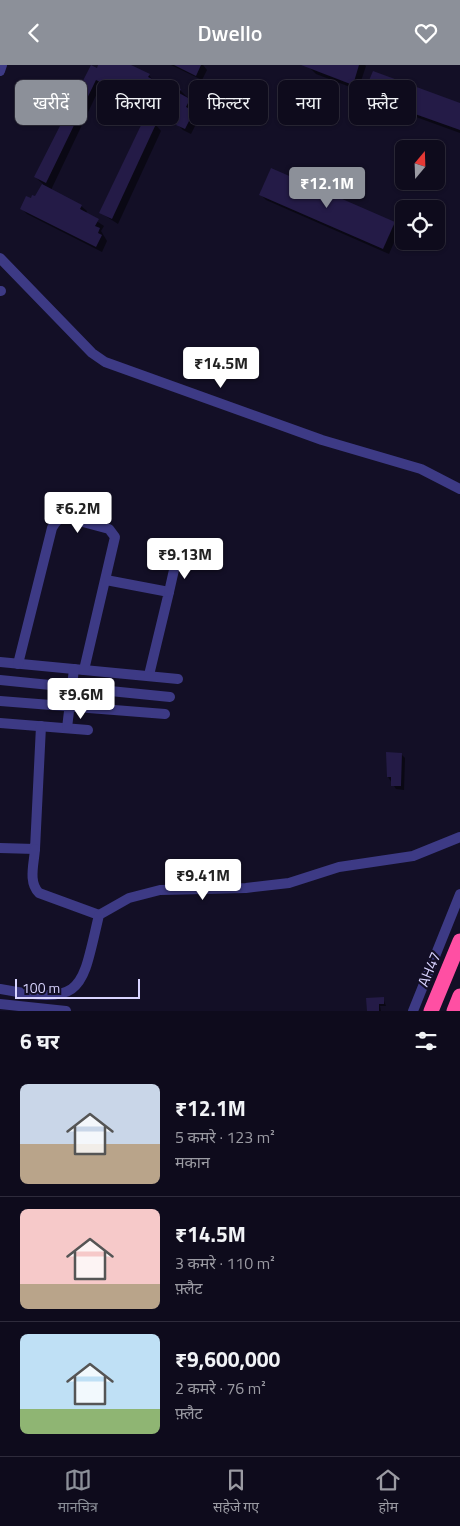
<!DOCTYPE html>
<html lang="hi">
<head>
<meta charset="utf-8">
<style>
	body { margin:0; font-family:"Titillium Web","Noto Sans Devanagari",sans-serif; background:#1c1929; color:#f1f3f6; height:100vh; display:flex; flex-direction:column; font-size:19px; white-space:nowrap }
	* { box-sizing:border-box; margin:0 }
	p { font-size:16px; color:#9b9ba3 }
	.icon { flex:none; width:28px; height:28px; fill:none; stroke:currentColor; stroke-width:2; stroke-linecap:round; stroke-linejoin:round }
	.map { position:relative; height:946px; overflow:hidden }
	.side { display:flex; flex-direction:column; background:#0e0b1c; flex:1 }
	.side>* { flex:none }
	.top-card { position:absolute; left:15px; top:15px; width:430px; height:45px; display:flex; gap:10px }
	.needle { width:32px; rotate:19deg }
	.controls { position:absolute; left:395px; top:75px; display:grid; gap:10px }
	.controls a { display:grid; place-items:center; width:50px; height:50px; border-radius:8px; background:#0e0b1c; box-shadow:0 1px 4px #0004,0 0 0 1px #2e2b3b; font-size:25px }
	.scale { position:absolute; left:15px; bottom:12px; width:125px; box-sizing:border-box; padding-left:5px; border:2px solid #d9d4ff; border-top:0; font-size:14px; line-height:18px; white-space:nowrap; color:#d9d4ff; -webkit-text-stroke:4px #130f26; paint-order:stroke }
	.price { position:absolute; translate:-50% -42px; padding:0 11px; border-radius:5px; background:#fff; color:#222; font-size:16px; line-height:32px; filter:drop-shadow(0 1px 2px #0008) }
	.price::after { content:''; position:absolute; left:50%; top:30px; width:15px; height:11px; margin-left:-8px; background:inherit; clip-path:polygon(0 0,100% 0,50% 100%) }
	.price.selected { background:#8c9099; color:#fff }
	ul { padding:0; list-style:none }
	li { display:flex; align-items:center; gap:15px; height:125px; padding:0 20px }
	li+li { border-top:1px solid #2e2b3b }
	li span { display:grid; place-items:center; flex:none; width:140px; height:100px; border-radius:8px; color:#555 }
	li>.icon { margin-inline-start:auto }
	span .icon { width:60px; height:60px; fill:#fffc; stroke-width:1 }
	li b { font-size:21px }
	h2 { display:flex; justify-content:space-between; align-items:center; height:60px; padding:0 20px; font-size:21px }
	.pill { padding:0 18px; border-radius:8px; background:#0e0b1c; box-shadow:0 1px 4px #0004,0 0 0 1px #2e2b3b; font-size:18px; line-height:45px }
	.pill.selected { background:#8c9099; color:#fff }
	header { display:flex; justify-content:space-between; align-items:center; height:65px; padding:0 20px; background:#8c9099; color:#fff; font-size:22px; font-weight:600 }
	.dock { display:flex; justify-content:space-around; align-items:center; height:70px; border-top:1px solid #2e2b3b; background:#0e0b1c; font-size:14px; color:#9b9ba3 }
	.dock a { display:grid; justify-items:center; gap:2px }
	.dock .selected { color:#8c9099 }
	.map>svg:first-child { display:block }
</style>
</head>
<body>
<header><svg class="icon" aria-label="back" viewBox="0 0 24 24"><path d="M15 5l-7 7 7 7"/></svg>Dwello<svg class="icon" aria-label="heart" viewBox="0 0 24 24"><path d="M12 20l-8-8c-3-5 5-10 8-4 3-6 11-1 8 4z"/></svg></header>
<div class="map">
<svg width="460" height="946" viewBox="0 0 460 946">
	<rect width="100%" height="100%" fill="#130f26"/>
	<!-- shadow -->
	<g fill="#0007">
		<polygon points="105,0 128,0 149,10 154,17 180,25 195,40 191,47 197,57 191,69 183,65 177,59 178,57 101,20 51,125 81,141 87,146 86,149 104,161 101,166 107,176 102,187 27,149 21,143 36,133 43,119 35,112 97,4"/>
		<polygon points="171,0 203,0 207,5 202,15"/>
		<polygon points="311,0 365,0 366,1 358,25 316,9 310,3"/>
		<polygon points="367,25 460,39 460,68 405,48 390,37 372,30"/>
		<polygon points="145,55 156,60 161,66 118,159 101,148"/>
		<polygon points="261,130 394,158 400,164 389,189 266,135"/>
		<polygon points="401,689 405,693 404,725 396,724 388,712"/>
		<polygon points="383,933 386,941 380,941 381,946 368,946"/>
	</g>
	<!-- building -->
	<g fill="#241b47">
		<polygon points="91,0 97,3 98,0 131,0 150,9 148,12 162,19 164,16 181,24 179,28 190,34 186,42 190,44 188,48 192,50 185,64 176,60 178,55 96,15 46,118 34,112"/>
		<polygon points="174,0 201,0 196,11"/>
		<polygon points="301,0 359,0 353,20"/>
		<polygon points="373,6 460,38 460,65 398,43 399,40 387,36 388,33 365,25"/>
		<polygon points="144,54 156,59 112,154 99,148"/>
		<polygon points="271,103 395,157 383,184 259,130"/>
		<polygon points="42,119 82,140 80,144 99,154 95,161 100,163 98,168 102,170 96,182 20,144 26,131 31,133 32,130 35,131"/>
		<polygon points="386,687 402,688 401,721 391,721 391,712 387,712"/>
		<polygon points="384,932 384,939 379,939 379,946 367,946 366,933"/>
	</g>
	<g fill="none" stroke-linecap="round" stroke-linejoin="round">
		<!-- minor -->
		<g stroke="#3d3a85" stroke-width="10">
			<polyline points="0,6 2,0"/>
			<polyline points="0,193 92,288 105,297 322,375 421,404 460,424"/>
			<polyline points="0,226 1,226"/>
			<polyline points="106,515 169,527 149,610"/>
			<polyline points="169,527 176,496"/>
			<polyline points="0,597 178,614"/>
			<path d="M18 599 52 463C56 456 59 452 68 453L109 464 115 472 84 605"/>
			<polyline points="0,615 170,632"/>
			<polyline points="0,636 165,649"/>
			<polyline points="0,658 88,665"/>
			<polyline points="67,663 74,604"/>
			<polyline points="0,783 35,784 41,661"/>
			<path d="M35 784C34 799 28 817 39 828L99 850"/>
			<path d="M0 924C85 940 81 926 99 850L129 833 160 825 246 823 289 818 339 802 413 791 460 772"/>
			<polyline points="0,939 66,946"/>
			<polyline points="413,946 460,829"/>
		</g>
		<!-- highway -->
		<g stroke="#ff4fa3" stroke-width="15">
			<polyline points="431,946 460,876"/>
			<polyline points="454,946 460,931"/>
		</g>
	</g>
	<g text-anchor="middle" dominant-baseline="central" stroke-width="4.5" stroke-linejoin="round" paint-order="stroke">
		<!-- street labels -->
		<g font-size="15" fill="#d9d4ff" stroke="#130f26">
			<text transform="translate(429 904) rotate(-67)">AH47</text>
		</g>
	</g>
</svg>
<div class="controls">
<a><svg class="needle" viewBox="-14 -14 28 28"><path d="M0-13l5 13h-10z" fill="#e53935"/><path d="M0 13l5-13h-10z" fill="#9b9ba3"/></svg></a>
<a><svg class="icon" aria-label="locate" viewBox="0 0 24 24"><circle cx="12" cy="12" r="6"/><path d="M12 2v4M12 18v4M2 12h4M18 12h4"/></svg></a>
</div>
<div class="scale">100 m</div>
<b class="price selected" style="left:327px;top:144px">₹12.1M</b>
<b class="price" style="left:221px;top:324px">₹14.5M</b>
<b class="price" style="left:78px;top:469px">₹6.2M</b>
<b class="price" style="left:185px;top:515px">₹9.13M</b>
<b class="price" style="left:81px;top:655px">₹9.6M</b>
<b class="price" style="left:203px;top:836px">₹9.41M</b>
<div class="top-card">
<a class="pill selected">खरीदें</a>
<a class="pill">किराया</a>
<a class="pill">फ़िल्टर</a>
<a class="pill">नया</a>
<a class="pill">फ़्लैट</a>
</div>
</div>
<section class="side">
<h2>6 घर<svg class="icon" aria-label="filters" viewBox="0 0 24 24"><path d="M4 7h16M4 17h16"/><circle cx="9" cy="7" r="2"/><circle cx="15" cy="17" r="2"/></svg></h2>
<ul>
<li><span style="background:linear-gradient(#c9d6e8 60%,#b9a48a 0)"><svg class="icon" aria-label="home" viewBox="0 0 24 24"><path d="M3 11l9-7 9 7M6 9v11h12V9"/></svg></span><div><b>₹12.1M</b><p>5 कमरे · 123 m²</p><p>मकान</p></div></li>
<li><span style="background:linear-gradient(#f6c9c9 75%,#b9a48a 0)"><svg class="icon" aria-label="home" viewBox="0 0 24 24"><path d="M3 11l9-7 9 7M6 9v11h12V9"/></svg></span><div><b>₹14.5M</b><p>3 कमरे · 110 m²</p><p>फ़्लैट</p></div></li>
<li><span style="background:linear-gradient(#bfe0f5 75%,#8fb573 0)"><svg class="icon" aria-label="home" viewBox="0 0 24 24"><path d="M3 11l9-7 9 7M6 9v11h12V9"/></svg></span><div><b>₹9,600,000</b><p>2 कमरे · 76 m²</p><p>फ़्लैट</p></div></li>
</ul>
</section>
<nav class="dock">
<a class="selected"><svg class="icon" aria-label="map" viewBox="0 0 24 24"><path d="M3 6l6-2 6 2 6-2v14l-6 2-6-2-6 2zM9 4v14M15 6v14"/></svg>मानचित्र</a>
<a><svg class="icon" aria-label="saved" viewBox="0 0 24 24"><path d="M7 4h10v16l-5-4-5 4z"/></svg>सहेजे गए</a>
<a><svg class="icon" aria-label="home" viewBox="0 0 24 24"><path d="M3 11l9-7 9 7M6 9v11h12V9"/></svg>होम</a>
</nav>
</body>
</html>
